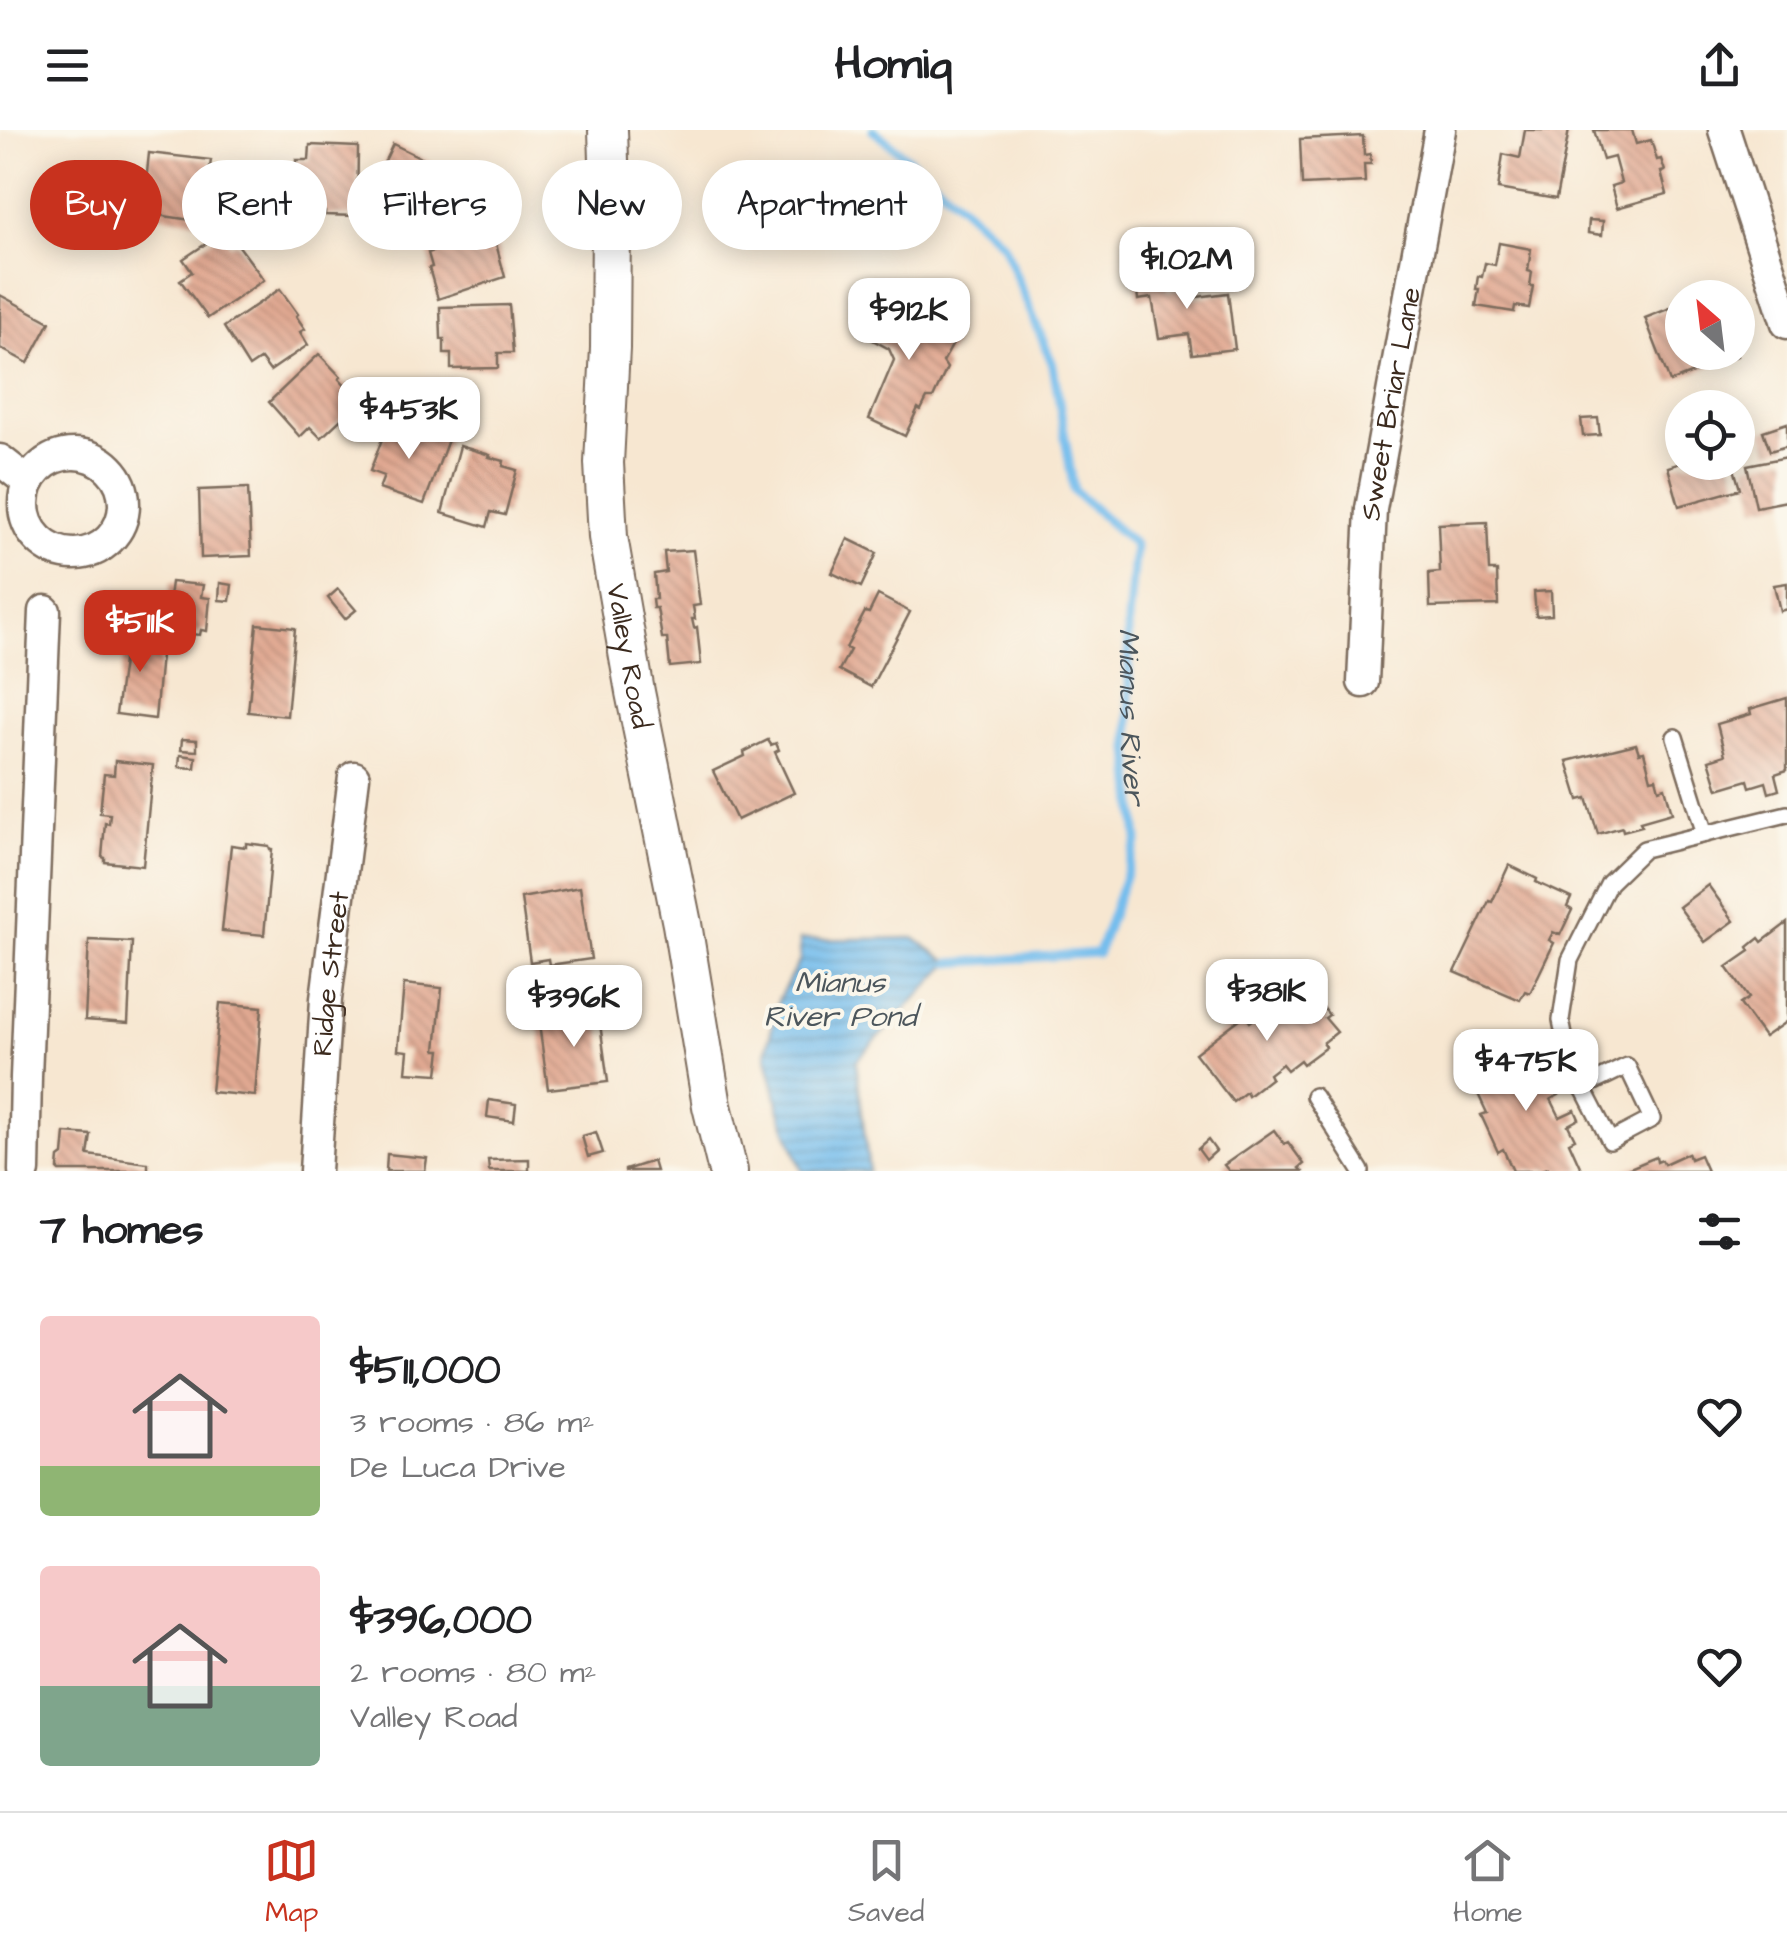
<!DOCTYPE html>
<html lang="en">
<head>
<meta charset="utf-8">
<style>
	body { margin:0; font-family:"Architects Daughter",sans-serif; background:#f6f6f6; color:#202124; height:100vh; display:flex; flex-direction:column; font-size:38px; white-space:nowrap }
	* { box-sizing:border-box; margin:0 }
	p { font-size:32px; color:#757577 }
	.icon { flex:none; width:55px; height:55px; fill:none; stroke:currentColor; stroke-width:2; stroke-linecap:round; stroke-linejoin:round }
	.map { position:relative; height:1041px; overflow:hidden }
	.side { display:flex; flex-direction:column; background:#fff; flex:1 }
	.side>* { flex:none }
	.banner { position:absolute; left:30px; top:30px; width:1000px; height:90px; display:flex; gap:20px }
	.needle { width:65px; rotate:332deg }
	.buttons { position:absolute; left:1665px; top:150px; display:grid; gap:20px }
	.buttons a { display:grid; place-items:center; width:90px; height:90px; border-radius:50%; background:#fff; box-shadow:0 5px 25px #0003; font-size:50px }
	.price { position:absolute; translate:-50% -85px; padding:0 22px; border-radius:20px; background:#fff; color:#222; font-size:32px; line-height:65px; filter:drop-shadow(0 2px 5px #0008) }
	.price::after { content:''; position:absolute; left:50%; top:60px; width:30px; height:22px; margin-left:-15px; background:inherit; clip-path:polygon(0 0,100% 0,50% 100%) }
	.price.current { background:#c8321e; color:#fff }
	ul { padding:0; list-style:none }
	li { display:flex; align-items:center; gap:30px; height:250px; padding:0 40px }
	li span { display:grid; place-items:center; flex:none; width:280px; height:200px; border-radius:10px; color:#555 }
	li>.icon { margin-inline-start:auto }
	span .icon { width:120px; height:120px; fill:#fffc; stroke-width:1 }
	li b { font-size:42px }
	h2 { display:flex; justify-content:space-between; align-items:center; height:120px; padding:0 40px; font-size:42px }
	.pill { padding:0 35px; border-radius:45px; background:#fff; box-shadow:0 5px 25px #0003; font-size:35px; line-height:90px }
	.pill.current { background:#c8321e; color:#fff }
	header { display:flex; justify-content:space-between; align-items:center; height:130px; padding:0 40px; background:#fff; font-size:45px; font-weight:700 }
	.dock { display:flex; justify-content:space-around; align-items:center; height:140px; border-top:2px solid #e0e0e0; background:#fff; font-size:28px; color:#757577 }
	.dock a { display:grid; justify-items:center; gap:5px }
	.dock .current { color:#c8321e }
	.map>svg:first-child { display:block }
</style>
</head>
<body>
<header><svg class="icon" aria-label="menu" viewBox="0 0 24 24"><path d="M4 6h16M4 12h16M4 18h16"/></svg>Homiq<svg class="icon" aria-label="share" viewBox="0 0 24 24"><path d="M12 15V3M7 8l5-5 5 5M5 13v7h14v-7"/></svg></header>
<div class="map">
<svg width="1787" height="1041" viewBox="0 0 1787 1041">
	<defs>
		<pattern id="water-rules" width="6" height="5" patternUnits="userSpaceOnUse" patternTransform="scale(2.5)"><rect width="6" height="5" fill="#75bded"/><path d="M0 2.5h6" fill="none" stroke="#619abf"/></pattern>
		<pattern id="building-back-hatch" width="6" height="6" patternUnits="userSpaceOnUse" patternTransform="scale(2.5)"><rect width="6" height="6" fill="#e1a992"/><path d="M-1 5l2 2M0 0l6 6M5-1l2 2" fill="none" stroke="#b88a77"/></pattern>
	</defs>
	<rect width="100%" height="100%" fill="#fbf7ec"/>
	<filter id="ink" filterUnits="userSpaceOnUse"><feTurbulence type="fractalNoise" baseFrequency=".01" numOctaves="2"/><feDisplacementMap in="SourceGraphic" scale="20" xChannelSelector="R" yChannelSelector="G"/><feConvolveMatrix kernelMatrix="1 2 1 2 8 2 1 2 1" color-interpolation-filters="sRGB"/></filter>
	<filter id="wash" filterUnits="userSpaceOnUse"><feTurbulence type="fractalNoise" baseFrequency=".0048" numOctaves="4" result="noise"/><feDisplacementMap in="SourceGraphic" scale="40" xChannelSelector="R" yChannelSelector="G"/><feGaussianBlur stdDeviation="2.25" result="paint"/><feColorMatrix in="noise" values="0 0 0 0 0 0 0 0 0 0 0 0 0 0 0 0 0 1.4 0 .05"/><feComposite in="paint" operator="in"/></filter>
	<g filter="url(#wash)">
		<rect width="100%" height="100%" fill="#f7e7d1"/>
		<!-- water -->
		<polygon fill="url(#water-rules)" stroke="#587486" stroke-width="2.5" points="914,808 950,833 856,931 869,1041 802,1041 780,981 766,923 779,868 800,830 800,810"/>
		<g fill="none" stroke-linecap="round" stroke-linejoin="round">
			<!-- stream -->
			<path stroke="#75bded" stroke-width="9" id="s1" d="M873 0 921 39 1003 114 1053 235 1074 361 1135 415 1128 492 1130 620 1138 710 1098 823 950 833"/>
		</g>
		<g id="blocks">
			<!-- building -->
			<g fill="url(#building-back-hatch)">
				<polygon points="1525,0 1569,0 1556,69 1498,59 1503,24 1520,28"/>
				<polygon points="1594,0 1632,0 1636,14 1651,10 1657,30 1661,29 1665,41 1661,42 1667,64 1617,78 1611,56 1621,53 1614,27 1603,30"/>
				<polygon points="1363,6 1364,25 1370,24 1371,34 1364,34 1365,52 1302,55 1300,9"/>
				<polygon points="393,14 448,41 420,104 378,82 380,77 366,70"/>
				<polygon points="310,15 358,17 357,86 325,85 325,82 309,82 309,77 295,76 296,30 309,30"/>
				<polygon points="149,23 211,30 209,44 215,45 213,60 216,61 212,93 143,83"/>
				<polygon points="489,88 505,147 438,169 429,138 432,137 428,123 434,121 429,106"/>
				<polygon points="1589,90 1603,91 1602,105 1588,103"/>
				<polygon points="222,103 230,115 236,112 264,150 208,188 180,150 192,142 183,129"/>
				<polygon points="1499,113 1531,119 1528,141 1532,142 1530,156 1533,156 1529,178 1515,176 1514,182 1476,176 1479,159 1476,159 1478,146 1482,147 1485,133 1495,135"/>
				<polygon points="1163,132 1167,161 1188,158 1189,168 1228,163 1235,219 1192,224 1189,204 1159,208 1152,168 1138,170 1134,136"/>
				<polygon points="280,159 298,184 296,186 305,199 300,202 308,215 270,241 261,229 249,237 224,197"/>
				<polygon points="0,165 50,192 28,233 0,218"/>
				<polygon points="891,165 939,186 933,199 954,212 943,232 947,238 933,268 927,268 921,280 918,278 905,306 869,289 894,230 889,219 871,209"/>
				<polygon points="509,175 513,223 498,223 498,238 451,239 451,224 444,224 444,209 441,209 440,177"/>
				<polygon points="1678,175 1682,187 1682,222 1736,222 1737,226 1670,252 1645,188"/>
				<polygon points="319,224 341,247 339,249 350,261 345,265 355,276 321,308 310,297 300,307 269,272"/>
				<polygon points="1598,288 1600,305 1583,306 1581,289"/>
				<polygon points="1787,293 1787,316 1770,321 1763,301"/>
				<polygon points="387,296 400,301 402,296 417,302 418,299 448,310 424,374 379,359 384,346 370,341"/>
				<polygon points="460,316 490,325 489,327 504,331 503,336 517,340 505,385 491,382 487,397 442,383"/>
				<polygon points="1787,327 1787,371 1756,377 1747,335"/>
				<polygon points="1684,332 1732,332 1740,359 1679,376 1668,337"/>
				<polygon points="248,358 251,426 201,428 199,360"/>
				<polygon points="1487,392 1489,441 1497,441 1498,475 1430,477 1429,443 1440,442 1438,394"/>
				<polygon points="848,409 877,423 861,457 832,443"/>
				<polygon points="693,420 700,475 693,476 695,489 692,489 694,498 697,497 701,534 670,537 667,508 662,508 657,478 653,478 652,469 656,469 654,444 666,442 664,422"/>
				<polygon points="171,452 203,455 201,467 210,468 207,501 201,500 200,505 190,504 191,500 165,497"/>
				<polygon points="220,453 232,455 230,471 219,470"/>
				<polygon points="1787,453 1787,479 1780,481 1774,455"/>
				<polygon points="338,459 356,480 345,489 328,468"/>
				<polygon points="1551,461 1552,485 1536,486 1534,462"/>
				<polygon points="878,465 910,482 871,557 839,540 850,520 846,518 865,482 869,483"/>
				<polygon points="257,494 295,498 287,586 248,582"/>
				<polygon points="127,501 163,504 155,589 116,584"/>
				<polygon points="1787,568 1787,640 1775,644 1779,660 1769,663 1766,652 1750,657 1748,650 1718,659 1709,630 1725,625 1717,594 1751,584 1750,579"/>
				<polygon points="182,609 197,610 197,621 181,620"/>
				<polygon points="768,610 771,615 776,613 779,620 775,622 794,663 737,690 713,641 745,626 744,622"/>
				<polygon points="1636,614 1639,623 1644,622 1651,649 1656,648 1659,659 1665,657 1672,683 1640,692 1642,696 1623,701 1622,697 1598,704 1587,668 1579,670 1567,631"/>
				<polygon points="180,625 196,627 195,638 179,637"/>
				<polygon points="115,631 153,635 143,736 105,732 105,728 102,727 105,693 109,694 110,684 100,683 104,644 114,645"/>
				<polygon points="246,713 269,716 270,719 272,719 264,805 222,801 231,715 246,717"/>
				<polygon points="1509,735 1537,749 1536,752 1571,768 1567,777 1572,780 1560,805 1553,802 1549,810 1554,813 1530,863 1525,861 1520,870 1455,842 1489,771 1492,772"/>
				<polygon points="1708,755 1734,791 1705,812 1679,777"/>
				<polygon points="580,757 591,829 549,835 548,829 530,832 521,768"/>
				<polygon points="1787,793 1787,891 1764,907 1740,874 1749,868 1727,837 1750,821 1748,817 1759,808 1762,812"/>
				<polygon points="89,810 132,812 128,893 85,890"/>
				<polygon points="404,854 442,858 436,920 441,920 438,944 406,942 408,921 398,920"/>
				<polygon points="1300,855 1311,870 1315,867 1329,885 1325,888 1337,902 1323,913 1326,917 1303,934 1300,930 1287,940 1282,934 1269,944 1271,948 1248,966 1246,962 1233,972 1195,923 1245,885 1250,892"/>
				<polygon points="220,873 262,877 255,966 211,962"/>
				<polygon points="598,879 608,952 548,959 539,894 557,891 556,885"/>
				<polygon points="1524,910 1537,940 1543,937 1549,952 1552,950 1559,965 1551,969 1560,987 1575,980 1579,989 1568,995 1575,1009 1569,1012 1582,1041 1548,1041 1547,1038 1539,1041 1513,1041 1503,1019 1498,1022 1481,985 1487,983 1472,951 1502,938 1495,922"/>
				<polygon points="489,970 516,974 514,991 487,987"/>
				<polygon points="1274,1000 1284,1014 1288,1012 1304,1034 1299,1038 1302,1041 1229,1041 1224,1035"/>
				<polygon points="596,1002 603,1023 588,1027 582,1006"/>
				<polygon points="65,1003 91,1005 88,1025 148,1033 148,1041 60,1041 58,1039 59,1028 63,1025"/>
				<polygon points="1208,1010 1216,1021 1206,1030 1198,1019"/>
				<polygon points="1688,1023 1690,1029 1700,1025 1707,1041 1623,1041 1656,1027 1657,1032 1662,1030 1664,1034"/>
				<polygon points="387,1024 427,1028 425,1041 386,1041"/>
				<polygon points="529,1029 529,1041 489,1041 488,1030"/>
				<polygon points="653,1031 656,1041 625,1041 625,1040"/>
			</g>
		</g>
	</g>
	<g filter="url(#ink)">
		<use href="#blocks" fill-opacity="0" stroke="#7d6c5d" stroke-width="2.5"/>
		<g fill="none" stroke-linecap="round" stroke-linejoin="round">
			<defs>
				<g id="service">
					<polyline points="1675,607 1705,704"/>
					<polyline points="1582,958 1627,936 1652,989 1610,1011 1569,931 1561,890 1570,830 1609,753 1644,719 1787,684"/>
					<polyline points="1314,966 1361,1041"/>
				</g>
				<g id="minor">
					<polyline points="1724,0 1787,193"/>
					<circle cx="74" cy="374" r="50"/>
					<polyline points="0,330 28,352"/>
					<path id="s2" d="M1363 552 1371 379 1440 0"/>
					<polyline points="24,1041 26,947 45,481"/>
					<path id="s3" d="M315 1041 326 869 354 647"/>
				</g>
				<g id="tertiary">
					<path id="s4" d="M608 0 611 91 610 218 604 333 608 407 635 562 682 794 712 976 728 1041"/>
				</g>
			</defs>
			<!-- service casing -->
			<use href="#service" stroke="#7d6c5d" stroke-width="20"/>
			<!-- minor casing -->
			<use href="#minor" stroke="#7d6c5d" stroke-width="35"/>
			<!-- tertiary casing -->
			<use href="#tertiary" stroke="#7d6c5d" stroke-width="42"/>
			<!-- service -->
			<use href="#service" stroke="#fff" stroke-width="15"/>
			<!-- minor -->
			<use href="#minor" stroke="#fff" stroke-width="30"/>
			<!-- tertiary -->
			<use href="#tertiary" stroke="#fff" stroke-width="38"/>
		</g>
	</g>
	<g text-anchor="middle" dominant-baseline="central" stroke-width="8" stroke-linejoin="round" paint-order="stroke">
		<!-- street labels -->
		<g font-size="28" fill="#3b2a1e" stroke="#fbf7ec">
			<text stroke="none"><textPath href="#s2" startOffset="280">Sweet Briar Lane</textPath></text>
			<text stroke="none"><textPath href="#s4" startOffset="528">Valley Road</textPath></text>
			<text stroke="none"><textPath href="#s3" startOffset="198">Ridge Street</textPath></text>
		</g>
		<!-- water labels -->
		<g font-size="30" font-style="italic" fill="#4c565c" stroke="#fbf7ec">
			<text stroke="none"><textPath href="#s1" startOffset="685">Mianus River</textPath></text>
			<text x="840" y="853">Mianus<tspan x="840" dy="34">River Pond</tspan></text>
		</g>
	</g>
</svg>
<div class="buttons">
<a><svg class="needle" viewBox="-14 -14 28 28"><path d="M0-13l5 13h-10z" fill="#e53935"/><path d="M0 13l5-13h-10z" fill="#757577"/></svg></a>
<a><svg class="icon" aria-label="locate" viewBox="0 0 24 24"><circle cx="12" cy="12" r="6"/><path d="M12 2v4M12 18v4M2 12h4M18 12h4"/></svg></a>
</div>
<b class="price" style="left:1187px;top:182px">$1.02M</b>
<b class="price" style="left:909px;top:233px">$912K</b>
<b class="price" style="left:409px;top:332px">$453K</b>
<b class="price current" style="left:140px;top:545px">$511K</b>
<b class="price" style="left:1267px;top:914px">$381K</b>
<b class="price" style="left:574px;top:920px">$396K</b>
<b class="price" style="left:1526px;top:984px">$475K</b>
<div class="banner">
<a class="pill current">Buy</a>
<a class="pill">Rent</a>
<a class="pill">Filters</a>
<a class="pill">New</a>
<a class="pill">Apartment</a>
</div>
</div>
<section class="side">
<h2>7 homes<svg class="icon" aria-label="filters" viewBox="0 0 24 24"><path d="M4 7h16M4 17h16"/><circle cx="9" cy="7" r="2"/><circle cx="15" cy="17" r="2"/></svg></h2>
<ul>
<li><span style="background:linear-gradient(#f6c9c9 75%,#8fb573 0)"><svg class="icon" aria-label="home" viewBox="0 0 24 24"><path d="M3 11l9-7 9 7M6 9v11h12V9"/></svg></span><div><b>$511,000</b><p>3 rooms · 86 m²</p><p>De Luca Drive</p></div><svg class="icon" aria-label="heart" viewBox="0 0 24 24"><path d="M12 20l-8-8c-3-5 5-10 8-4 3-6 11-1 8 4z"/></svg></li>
<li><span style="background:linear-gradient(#f6c9c9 60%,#7fa58c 0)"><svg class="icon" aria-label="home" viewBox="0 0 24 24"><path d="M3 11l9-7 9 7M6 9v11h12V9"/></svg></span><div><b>$396,000</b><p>2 rooms · 80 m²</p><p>Valley Road</p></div><svg class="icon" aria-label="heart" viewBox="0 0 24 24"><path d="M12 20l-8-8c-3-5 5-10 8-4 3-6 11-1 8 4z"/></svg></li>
</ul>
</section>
<nav class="dock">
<a class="current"><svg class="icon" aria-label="map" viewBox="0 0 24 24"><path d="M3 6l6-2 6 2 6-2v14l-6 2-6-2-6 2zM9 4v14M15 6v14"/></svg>Map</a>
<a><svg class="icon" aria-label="saved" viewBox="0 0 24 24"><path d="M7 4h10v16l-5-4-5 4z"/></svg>Saved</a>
<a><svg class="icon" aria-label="home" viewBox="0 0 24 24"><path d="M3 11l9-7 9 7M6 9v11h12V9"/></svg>Home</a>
</nav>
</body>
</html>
